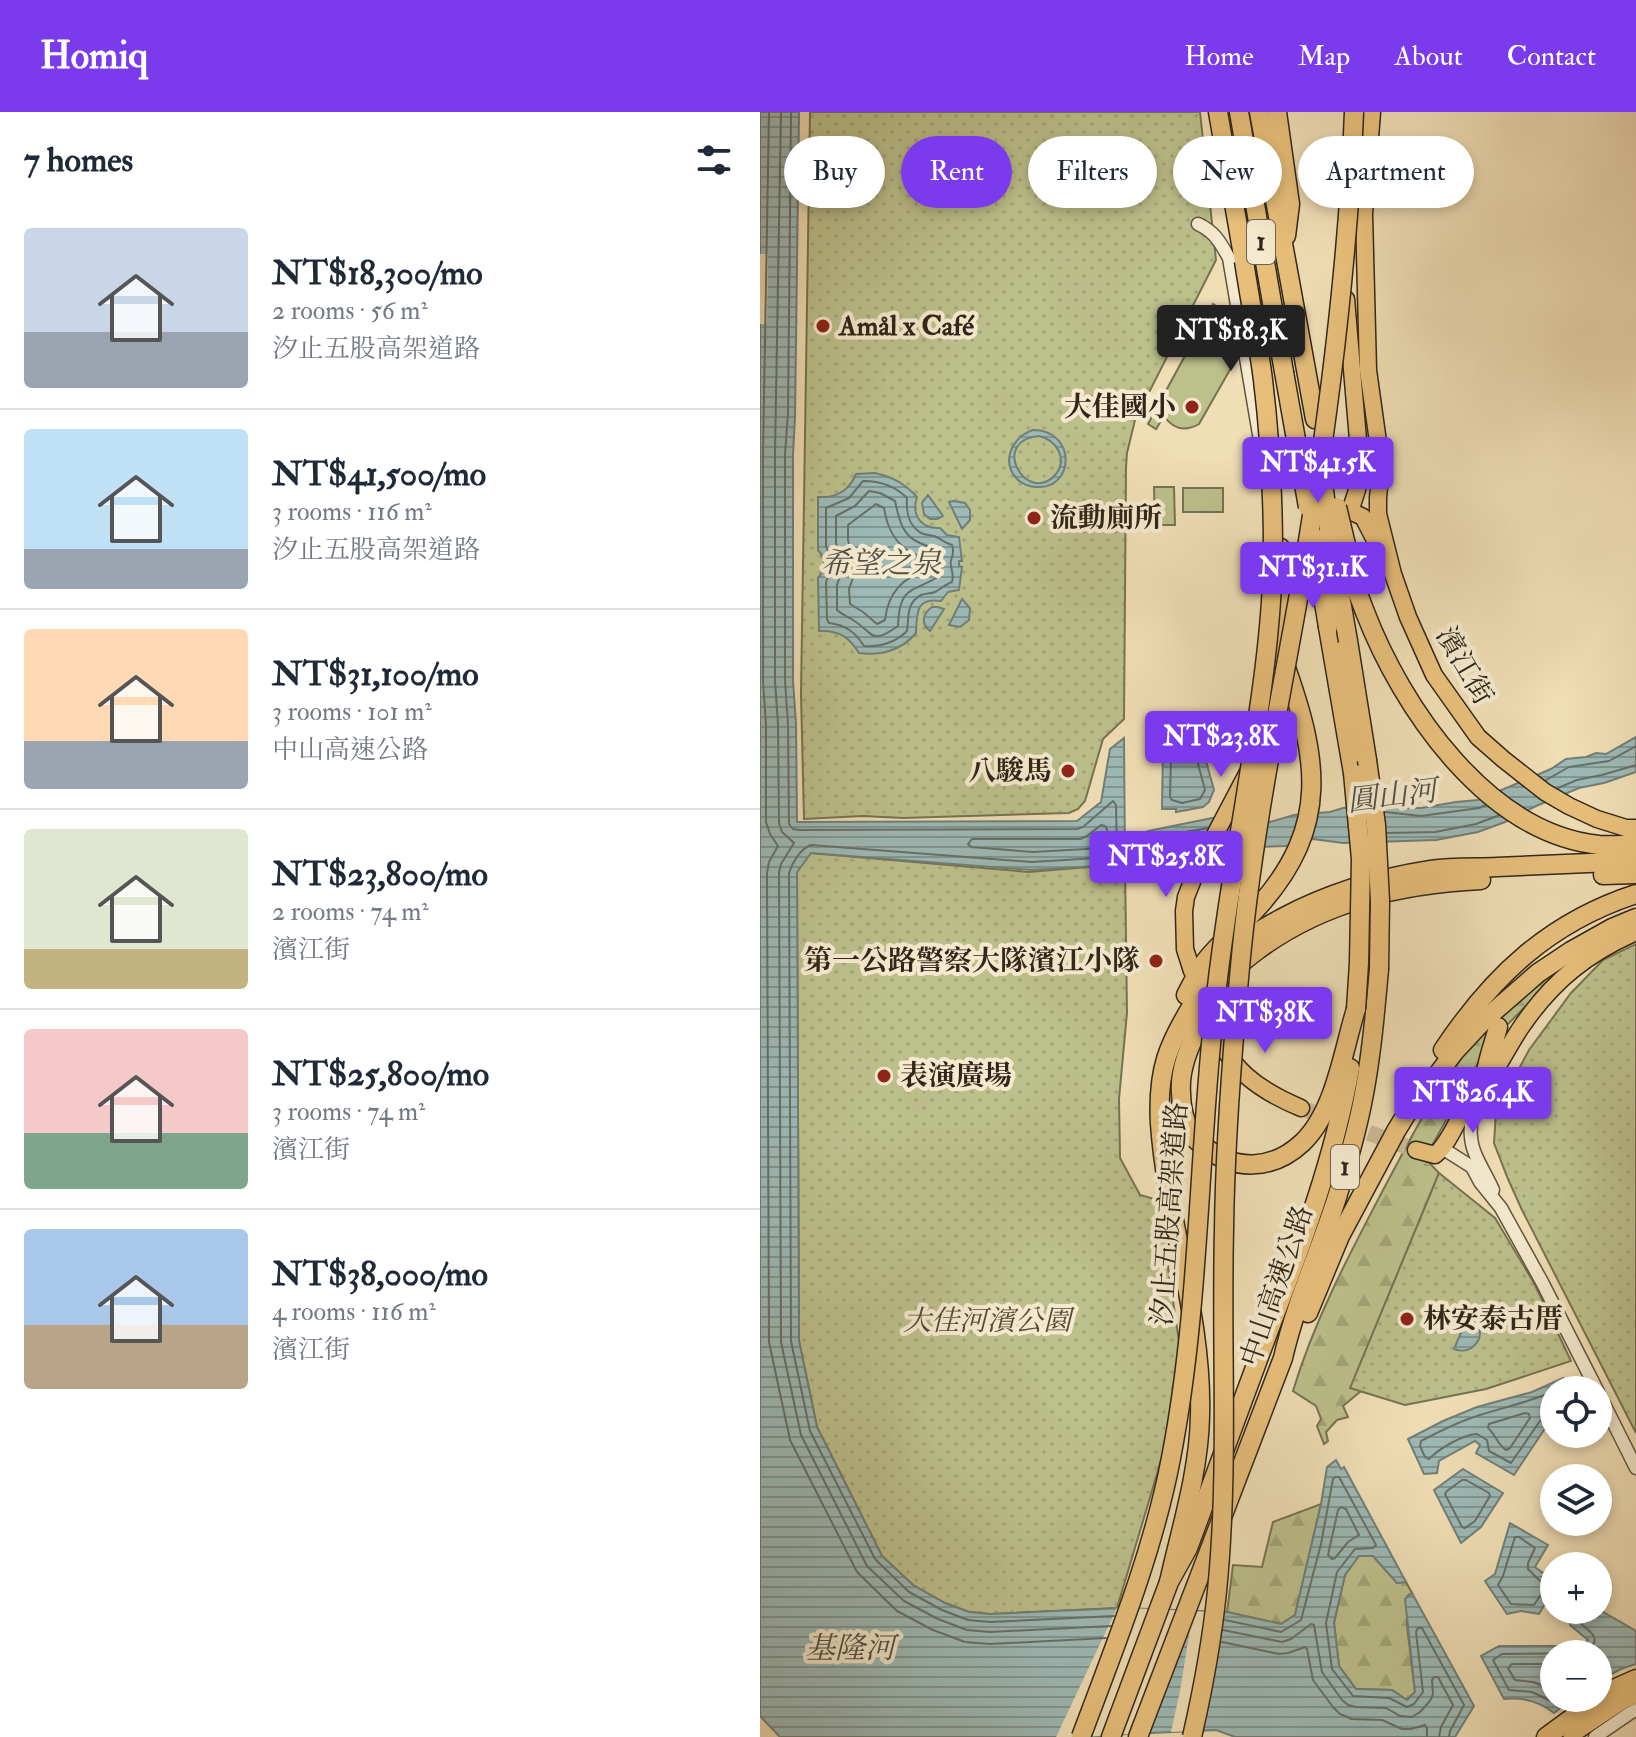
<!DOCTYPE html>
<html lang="en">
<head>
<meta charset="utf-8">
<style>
	body { margin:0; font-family:"IM FELL Double Pica","Noto Serif TC",serif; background:#f2f2f3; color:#1f2937; height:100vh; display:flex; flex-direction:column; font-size:30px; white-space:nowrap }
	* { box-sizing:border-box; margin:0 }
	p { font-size:26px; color:#747a83 }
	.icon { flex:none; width:44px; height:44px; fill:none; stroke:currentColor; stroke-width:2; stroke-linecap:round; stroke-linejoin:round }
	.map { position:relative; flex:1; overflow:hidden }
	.details { display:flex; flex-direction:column; background:#fff; width:760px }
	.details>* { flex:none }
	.hud { position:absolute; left:24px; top:24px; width:732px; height:72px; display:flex; gap:16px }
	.buttons { position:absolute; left:780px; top:1264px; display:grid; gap:16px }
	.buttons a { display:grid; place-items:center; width:72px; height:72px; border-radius:50%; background:#fff; box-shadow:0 4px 12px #0003; font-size:40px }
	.price { position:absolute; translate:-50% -68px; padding:0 18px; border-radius:8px; background:#7c3aed; color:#fff; font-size:26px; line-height:52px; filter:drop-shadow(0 2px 4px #0008) }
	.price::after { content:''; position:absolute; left:50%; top:48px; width:24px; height:18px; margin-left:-12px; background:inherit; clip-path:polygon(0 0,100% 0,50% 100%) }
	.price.active { background:#222; color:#fff }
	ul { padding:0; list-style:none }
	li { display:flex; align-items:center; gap:24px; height:200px; padding:0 24px }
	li+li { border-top:2px solid #e0e1e3 }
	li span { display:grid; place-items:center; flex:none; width:224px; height:160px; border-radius:8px; color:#555 }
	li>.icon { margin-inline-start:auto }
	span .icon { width:96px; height:96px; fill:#fffc; stroke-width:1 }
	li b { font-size:34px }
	h2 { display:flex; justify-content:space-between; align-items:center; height:96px; padding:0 24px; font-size:34px }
	.tag { padding:0 28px; border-radius:36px; background:#fff; box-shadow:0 4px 12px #0003; font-size:28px; line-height:72px }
	.tag.active { background:#7c3aed; color:#fff }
	header { display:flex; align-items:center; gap:48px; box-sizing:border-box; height:112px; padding:0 40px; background:#7c3aed; color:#fff }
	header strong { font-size:38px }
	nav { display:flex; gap:44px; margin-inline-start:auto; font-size:28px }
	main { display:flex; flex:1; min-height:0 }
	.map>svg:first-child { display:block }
</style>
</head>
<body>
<header>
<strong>Homiq</strong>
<nav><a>Home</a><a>Map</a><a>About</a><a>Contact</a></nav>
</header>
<main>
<section class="details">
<h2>7 homes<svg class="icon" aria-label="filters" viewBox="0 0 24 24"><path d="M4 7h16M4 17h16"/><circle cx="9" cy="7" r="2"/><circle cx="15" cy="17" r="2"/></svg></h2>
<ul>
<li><span style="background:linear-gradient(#c9d6e8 65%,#9aa5b1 0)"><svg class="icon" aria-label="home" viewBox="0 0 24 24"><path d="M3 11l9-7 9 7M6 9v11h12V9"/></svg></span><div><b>NT$18,300/mo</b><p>2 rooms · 56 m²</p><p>汐止五股高架道路</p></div></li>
<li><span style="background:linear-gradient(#bfe0f5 75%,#9aa5b1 0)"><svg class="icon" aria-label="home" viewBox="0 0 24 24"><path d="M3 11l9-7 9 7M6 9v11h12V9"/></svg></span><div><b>NT$41,500/mo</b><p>3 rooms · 116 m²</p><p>汐止五股高架道路</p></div></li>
<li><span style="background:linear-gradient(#ffd9b3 70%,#9aa5b1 0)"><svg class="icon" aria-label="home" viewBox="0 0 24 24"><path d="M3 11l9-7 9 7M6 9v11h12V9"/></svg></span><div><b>NT$31,100/mo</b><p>3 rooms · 101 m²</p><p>中山高速公路</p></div></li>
<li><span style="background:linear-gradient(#dfe7d0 75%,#c2b280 0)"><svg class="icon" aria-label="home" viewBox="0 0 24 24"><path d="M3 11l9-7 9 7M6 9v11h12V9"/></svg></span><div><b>NT$23,800/mo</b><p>2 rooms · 74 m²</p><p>濱江街</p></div></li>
<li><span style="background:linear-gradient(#f6c9c9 65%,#7fa58c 0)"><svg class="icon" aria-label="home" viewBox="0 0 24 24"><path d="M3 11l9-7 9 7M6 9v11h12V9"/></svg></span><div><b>NT$25,800/mo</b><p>3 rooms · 74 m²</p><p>濱江街</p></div></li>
<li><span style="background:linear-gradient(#a9c7e8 60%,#b9a48a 0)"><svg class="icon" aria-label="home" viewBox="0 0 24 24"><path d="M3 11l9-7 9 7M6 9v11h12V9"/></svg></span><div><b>NT$38,000/mo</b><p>4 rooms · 116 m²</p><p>濱江街</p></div></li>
</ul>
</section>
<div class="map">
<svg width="876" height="1625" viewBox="0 0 876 1625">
	<defs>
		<pattern id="forest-firs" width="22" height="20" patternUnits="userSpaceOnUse" patternTransform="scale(2)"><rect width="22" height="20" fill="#bcc08b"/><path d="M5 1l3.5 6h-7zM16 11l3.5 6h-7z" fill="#a2a577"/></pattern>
		<pattern id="park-dots" width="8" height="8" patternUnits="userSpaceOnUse" patternTransform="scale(2)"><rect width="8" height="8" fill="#bcc08b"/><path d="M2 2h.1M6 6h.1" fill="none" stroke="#a2a577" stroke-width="1.8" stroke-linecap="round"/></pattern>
		<pattern id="water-rules" width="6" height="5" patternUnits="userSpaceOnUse" patternTransform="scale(2)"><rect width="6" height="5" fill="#9dbab7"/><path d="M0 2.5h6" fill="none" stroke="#809794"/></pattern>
	</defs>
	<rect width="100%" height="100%" fill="#f0deb5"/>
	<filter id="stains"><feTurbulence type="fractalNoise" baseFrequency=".0025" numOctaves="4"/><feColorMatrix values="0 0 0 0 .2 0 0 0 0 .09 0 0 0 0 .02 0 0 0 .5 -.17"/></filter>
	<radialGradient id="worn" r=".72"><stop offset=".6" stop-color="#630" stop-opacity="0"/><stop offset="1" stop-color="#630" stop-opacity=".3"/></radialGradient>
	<!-- grass -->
	<g fill="#bcc08b" stroke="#767352" stroke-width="2">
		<path d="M453 192 460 196 443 229C460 228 472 237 471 256L439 312C425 320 413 317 404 304L396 317 388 312Z"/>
		<polygon points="394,375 414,375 415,413 395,413"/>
		<rect x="423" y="376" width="40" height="24"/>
	</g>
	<!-- forest -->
	<g fill="url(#forest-firs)" stroke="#767352" stroke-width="2">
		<path d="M791 861 790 870 729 931 665 1046 679 1061 591 1275 601 1279 583 1294 588 1305 577 1308 566 1320 568 1329 564 1332 557 1314 561 1307 556 1294 533 1279C554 1209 588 1145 622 1080 644 1039 665 997 692 958 719 920 755 890 791 861Z"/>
		<polygon points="561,1392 535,1503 521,1512 467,1500 473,1453 502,1455 513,1410"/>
		<polygon points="599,1443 613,1444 637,1471 646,1470 652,1481 647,1484 647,1514 655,1580 647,1588 632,1578 596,1577 579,1554 574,1511 585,1463"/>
	</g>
	<!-- park -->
	<g fill="url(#park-dots)" stroke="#767352" stroke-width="2">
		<polygon points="50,0 440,0 456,148 375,308 367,341 366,355 364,607 343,627 325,689 318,697 309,701 143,706 103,704 44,707 41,582"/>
		<polygon points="50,741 269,760 365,752 367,901 359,987 360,1046 380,1083 398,1088 420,1236 414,1305 357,1496 230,1502 209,1500 185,1491 153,1473 122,1444 57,1315 39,1229 37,760"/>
		<polygon points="876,832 876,1321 762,1098 748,1067 734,1031 736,1000 769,938 811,881 843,848"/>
		<polygon points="679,1061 735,1106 774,1171 811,1249 726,1277 645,1293 590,1276"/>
	</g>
	<!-- water -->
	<g fill="url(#water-rules)" stroke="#717f78" stroke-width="2" fill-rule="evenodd">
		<polygon points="0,0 39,0 35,305 33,342 33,569 36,612 37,710 317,709 341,690 350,637 364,626 365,752 272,758 51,741 37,760 39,1229 57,1315 122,1444 153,1473 185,1491 209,1500 230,1502 364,1496 467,1500 521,1512 535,1503 561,1392 567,1355 576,1348 581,1357 584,1355 646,1470 637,1471 613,1444 599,1444 585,1463 574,1510 579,1554 596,1577 632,1578 647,1588 655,1580 645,1487 652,1481 714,1594 695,1625 475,1625 456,1618 347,1623 333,1625 20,1625 0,1604"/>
		<path d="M273 318C317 318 315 378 276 375 269 375 263 372 258 368 240 350 252 325 273 318ZM279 324C296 328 308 346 296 362 268 395 228 329 279 324Z"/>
		<path d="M115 361C133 365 145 372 157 385 151 403 161 417 180 416L187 423 199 425 202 449H199V454L202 455 199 478 188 480 181 489C155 485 157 502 156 521 142 538 121 544 99 541 89 525 79 518 59 519L58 466C66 457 66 447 58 438V385C77 386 89 379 96 362Z"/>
		<polygon points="168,383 183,404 177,407 170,407 164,402 162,391"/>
		<polygon points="193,389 205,391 210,398 210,408 202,417 189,390"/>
		<polygon points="202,487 210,496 209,508 200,515 189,513"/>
		<path d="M172 495H178L184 497 170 519C161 512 162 502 172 495Z"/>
		<polygon points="876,625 876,660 844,671 819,676 776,694 745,710 718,720 676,728 583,731 553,727 526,734 500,735 437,745 389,742 388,719 457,705 503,712 534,703 570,700 583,696 627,692 646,696 661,696 696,690 718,688 791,657 806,647 826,645 836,641 846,642"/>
		<polygon points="413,627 440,627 454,678 449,690 443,695 416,700 416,697 402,697 403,633 413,634"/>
		<path d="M708 1204C718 1209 722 1216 719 1227 714 1237 705 1241 694 1237Z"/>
		<polygon points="803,1266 808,1278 794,1278 794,1309 788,1312 754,1363 716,1341 720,1333 715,1329 679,1349 677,1361 664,1362 648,1327 683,1309 717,1295 772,1280"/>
		<polygon points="703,1357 743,1381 721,1415 701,1431 674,1378"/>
		<polygon points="750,1411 788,1433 775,1455 794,1469 794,1477 779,1502 761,1499 747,1502 725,1469 735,1462"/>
		<path d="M838 1497 876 1519V1552L861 1557 838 1569V1542H794V1586H813L794 1601C779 1589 763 1585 744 1587L721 1544 739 1534H823L828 1528 810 1513 811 1498Z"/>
	</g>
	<!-- pier -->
	<g fill="#f0deb5">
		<polygon points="0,142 8,142 7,212 0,212"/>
		<polygon points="357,1496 364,1496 319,1625 296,1625"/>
		<polygon points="369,1496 430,1499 384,1621 323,1625"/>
		<polygon points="433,1499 452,1500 432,1619 411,1620 420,1579"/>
	</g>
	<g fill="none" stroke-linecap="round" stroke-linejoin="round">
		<!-- shore -->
		<g stroke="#667068" stroke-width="2">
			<polyline points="9,0 3,342 3,569 6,613 6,710 10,722 18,734 9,750 7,761 9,1230 30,1328 97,1460 137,1499 173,1518 205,1530 230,1532 346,1526"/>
			<polyline points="21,0 15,342 15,569 18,612 19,711 22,720 34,731 21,752 19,760 21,1230 41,1323 107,1454 144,1489 178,1507 207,1518 230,1520 351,1514"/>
			<path d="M31 0 28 301 25 342V569L28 612 29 712 33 717 39 718 317 717 323 715 353 689 356 693 357 741 353 745 272 750 51 733C41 736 32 751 29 761L31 1229 50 1319 115 1447 149 1480 182 1498 208 1508 230 1510 354 1504"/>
			<path d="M103 369C120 369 135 374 147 386 146 400 148 413 161 421 165 423 170 423 174 424 180 426 185 431 192 433 196 444 189 445 191 454 192 461 194 463 192 470 186 472 181 477 175 480 171 482 165 481 161 483 146 491 149 505 147 519 135 531 121 535 104 534 95 520 86 513 69 511L67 507 66 470 73 453 66 434V396L89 386Z"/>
			<path d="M109 379 120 381 135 389C139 406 141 423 160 431 169 435 175 436 182 443L181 463C154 481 139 472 138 514 110 534 114 521 93 508 87 504 82 503 77 498V473L83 453 76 431V404L95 394Z"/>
			<path d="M116 392 124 396C127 415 134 431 152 441 158 444 164 445 169 449L167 458C142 466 128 481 125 508L117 512 103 500 90 492 89 477 93 466 94 451 88 428V413Z"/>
			<polygon points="422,635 431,635 434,637 445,678 440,687 422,691 412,688 410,685 411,644"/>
			<polyline points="786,668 809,655 849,649 876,634"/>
			<polyline points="798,676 817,668 842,663 876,653"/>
			<polyline points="625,700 661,704 719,696 726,693"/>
			<polygon points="341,713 345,714 347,717 347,732 344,736 273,740 211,735 208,732 212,727 320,727 327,724"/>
			<polyline points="627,721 675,720 716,712 740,703"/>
			<path d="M436 737 400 735 397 733V729C410 720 431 720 447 716"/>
			<path d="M794 1279C770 1290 745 1295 720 1303 700 1309 680 1319 661 1329L660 1334 665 1345 669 1347C680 1336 702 1323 717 1322L727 1328 729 1339 751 1351 782 1306 788 1302H794"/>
			<path d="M765 1301 769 1302 770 1306 750 1336 746 1338C737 1332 736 1323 728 1316L729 1312Z"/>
			<polygon points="702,1368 706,1368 729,1381 730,1384 715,1409 705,1416 702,1415 685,1382 687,1379"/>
			<polygon points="581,1395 586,1397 599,1423 588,1430 575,1446 572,1447 568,1443 578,1398"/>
			<polygon points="755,1425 759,1425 775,1436 768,1451 768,1457 786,1475 774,1493 751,1492 738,1473 743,1464"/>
			<polyline points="465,1508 521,1520 541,1508 561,1432 573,1367 575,1365 579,1365 616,1433 613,1436 595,1437 577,1460 566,1511 572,1557 593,1584 629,1586 647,1595 654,1592 663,1580 656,1520 658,1516 662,1516 704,1593 690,1619 689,1625"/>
			<polyline points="463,1518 522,1530 531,1527 551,1512 554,1513 562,1560 582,1588 588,1593 596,1595 626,1596 640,1604 652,1605 660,1600 670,1589 673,1582 672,1568 674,1565 678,1565 693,1593 681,1615 679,1625"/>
			<polyline points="462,1530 519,1542 528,1541 545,1535 547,1537 553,1568 573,1595 580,1602 592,1607 622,1608 642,1617 651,1617 665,1613 667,1616 667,1625"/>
			<polyline points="794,1552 752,1552 748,1556 755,1568 773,1570 794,1578"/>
			<path d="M800 1586 793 1590 772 1580 749 1578 733 1548 742 1542 827 1541C843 1525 831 1521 819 1510V1498"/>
		</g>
		<!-- river -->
		<polyline stroke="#9dbab7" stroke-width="18" points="340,735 410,730"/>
		<!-- major-tunnel -->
		<polyline stroke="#cab996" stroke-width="16" stroke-dasharray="16 8" stroke-linecap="butt" points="541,996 656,1038"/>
		<defs>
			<g id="minor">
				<path d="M438 112C455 120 460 130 469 146L502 340"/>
				<path d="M715 986C714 999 709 1012 711 1025 712 1043 726 1061 733 1078"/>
				<polyline points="682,1036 712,1055 720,1070 741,1096 782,1170 837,1278"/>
				<polyline points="838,1280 876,1356"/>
				<polyline points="835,1625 870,1601 876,1598"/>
			</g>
			<g id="major">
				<polyline points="612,0 604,102 608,258 619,337 620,363 618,386 618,402 633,462 648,505 674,563 718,625 743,647 785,680 809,694 837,707 866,716 876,716"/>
				<path d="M586 187 600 351C601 369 596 382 590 399"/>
				<polyline points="590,399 603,405 617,432"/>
				<polyline points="521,435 530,450 532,495"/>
				<polyline points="501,612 516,572 522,542 518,478"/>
				<polyline points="432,859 425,837 424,799 426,785 437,757 488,660"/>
				<path d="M451 911C470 957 496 977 541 996"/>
				<path d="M656 1038 675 1043C689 1031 695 1012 705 997 715 984 726 972 735 958 745 943 753 926 764 911 794 868 828 841 876 820"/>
			</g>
			<g id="highway">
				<polyline points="458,0 484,149"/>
				<polyline points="479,0 524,260"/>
				<polyline points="499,0 555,307"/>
				<polyline points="517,0 530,92 526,124"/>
				<path d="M605 500C642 596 727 721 839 733 851 734 864 733 876 732"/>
				<polyline points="568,515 593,661"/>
				<polyline points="588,529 607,648"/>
				<polyline points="843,763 876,762"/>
				<path d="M426 883C432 872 437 861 444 851 459 830 482 814 499 794 571 713 558 645 524 550"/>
				<path d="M596 897C583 939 575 1000 542 1031 513 1058 474 1060 444 1034 440 1031 434 1027 431 1022 425 1010 421 995 421 981 419 957 430 933 440 912 446 898 454 882 463 869 472 857 487 846 499 837 565 789 641 772 721 768"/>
				<path d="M683 938C733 863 790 810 876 782"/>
				<path d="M725 970C725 953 734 932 738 915"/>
				<polyline points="548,1201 580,1124 636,1019 661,978 678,962 695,939 723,909 778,861 811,839 852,816 876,806"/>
				<path d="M409 1470C421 1416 439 1360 440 1304 443 1205 407 1110 400 1012 397 957 408 932 436 887 446 873 456 856 468 843 482 828 504 816 522 806 569 781 619 766 671 758 693 755 715 756 737 755 784 753 830 751 876 749"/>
				<polyline points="812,1621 862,1588 876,1582"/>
				<path d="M351 1625 409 1470 428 1436C455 1363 482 1291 509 1218 542 1132 574 1047 590 956"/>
				<path d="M378 1625 523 1246C536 1189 561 1137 578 1082 587 1053 596 1022 602 992 611 948 615 902 619 857"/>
				<polyline points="786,1625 849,1579 876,1567"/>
			</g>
		</defs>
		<!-- minor casing -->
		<use href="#minor" stroke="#605440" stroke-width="15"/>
		<!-- major casing -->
		<use href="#major" stroke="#302619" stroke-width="19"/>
		<!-- highway casing -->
		<use href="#highway" stroke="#302619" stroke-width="21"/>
		<!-- minor -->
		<use href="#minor" stroke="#f5eacf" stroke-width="12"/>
		<!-- major -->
		<use href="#major" stroke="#e8bf7a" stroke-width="16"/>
		<!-- highway -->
		<use href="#highway" stroke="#e8bf7a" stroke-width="18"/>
		<defs>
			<g id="highway-bridge">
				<polyline points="524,260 548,395"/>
				<polyline points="563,370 569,419 588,529"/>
				<polyline points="577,395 597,479 605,500"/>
				<polyline points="553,424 568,515"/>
				<polyline points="607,648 616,713 620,789 619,857"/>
				<polyline points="593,661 601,747 599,851 596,897"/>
				<path d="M321 1625C355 1534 393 1441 411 1346 439 1202 438 1056 453 911 460 839 472 767 484 695 497 611 512 526 513 441 513 383 510 325 503 268 498 228 490 189 484 149"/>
				<path d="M432 1625C443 1577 452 1528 457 1479 469 1360 461 1238 464 1118 465 1030 472 942 480 855 492 724 519 595 542 465 568 311 588 156 594 0"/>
			</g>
		</defs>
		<!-- highway-bridge casing -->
		<use href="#highway-bridge" stroke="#302619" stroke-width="21" stroke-linecap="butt"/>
		<!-- highway-bridge -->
		<use href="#highway-bridge" stroke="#e8bf7a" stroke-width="18"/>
	</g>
	<!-- markers -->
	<g fill="#8f2418" stroke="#f5eacf" stroke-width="3">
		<circle cx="63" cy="214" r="8"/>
		<circle cx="432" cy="295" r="8"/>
		<circle cx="274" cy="406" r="8"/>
		<circle cx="308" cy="659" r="8"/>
		<circle cx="396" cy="849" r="8"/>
		<circle cx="124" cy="964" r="8"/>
		<circle cx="647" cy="1207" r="8"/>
	</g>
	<g text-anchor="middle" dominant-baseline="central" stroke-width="8" stroke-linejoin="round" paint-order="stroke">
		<!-- shield labels -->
		<g fill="#f5eacf" stroke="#6b6150" stroke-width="2">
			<rect x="487" y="108" width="28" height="44" rx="6"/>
			<rect x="571" y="1033" width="28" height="44" rx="6"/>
		</g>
		<g font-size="26" font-weight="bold" fill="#302619">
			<text x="501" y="130">1</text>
			<text x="585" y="1055">1</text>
		</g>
		<!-- poi labels -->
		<g font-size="28" font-weight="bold" fill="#302619" stroke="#f5eacf" text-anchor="start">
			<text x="79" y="214">Amål x Café</text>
			<text x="416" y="295" text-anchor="end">大佳國小</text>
			<text x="290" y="406">流動廁所</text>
			<text x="292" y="659" text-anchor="end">八駿馬</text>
			<text x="380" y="849" text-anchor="end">第一公路警察大隊濱江小隊</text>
			<text x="140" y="964">表演廣場</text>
			<text x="663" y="1207">林安泰古厝</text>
		</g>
		<!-- street labels -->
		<g font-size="28" fill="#302619" stroke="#f5eacf">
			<text transform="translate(704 554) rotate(60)">濱江街</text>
			<text transform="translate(410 1102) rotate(-86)">汐止五股高架道路</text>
			<text transform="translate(517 1174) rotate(-71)">中山高速公路</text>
		</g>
		<!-- park labels -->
		<g font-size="28" font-style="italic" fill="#534c36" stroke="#f5eacf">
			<text x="227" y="1209">大佳河濱公園</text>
		</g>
		<!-- water labels -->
		<g font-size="30" font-style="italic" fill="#515248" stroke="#f5eacf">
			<text x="121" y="451">希望之泉</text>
			<text transform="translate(632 684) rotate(-7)">圓山河</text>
			<text x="90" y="1536">基隆河</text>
		</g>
	</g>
	<rect width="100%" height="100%" filter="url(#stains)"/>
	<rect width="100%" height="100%" fill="url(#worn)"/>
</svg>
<div class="buttons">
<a><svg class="icon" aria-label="locate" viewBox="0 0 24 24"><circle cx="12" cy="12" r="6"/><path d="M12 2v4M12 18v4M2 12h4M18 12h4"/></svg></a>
<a><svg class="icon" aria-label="layers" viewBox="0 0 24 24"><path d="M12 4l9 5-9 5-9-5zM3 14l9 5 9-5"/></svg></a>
<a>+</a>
<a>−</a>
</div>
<b class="price active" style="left:471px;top:261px">NT$18.3K</b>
<b class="price" style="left:558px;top:393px">NT$41.5K</b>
<b class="price" style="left:553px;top:498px">NT$31.1K</b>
<b class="price" style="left:461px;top:667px">NT$23.8K</b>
<b class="price" style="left:406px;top:787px">NT$25.8K</b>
<b class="price" style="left:505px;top:943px">NT$38K</b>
<b class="price" style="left:713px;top:1023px">NT$26.4K</b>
<div class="hud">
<a class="tag">Buy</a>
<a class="tag active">Rent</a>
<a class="tag">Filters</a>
<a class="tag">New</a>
<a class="tag">Apartment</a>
</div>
</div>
</main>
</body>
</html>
